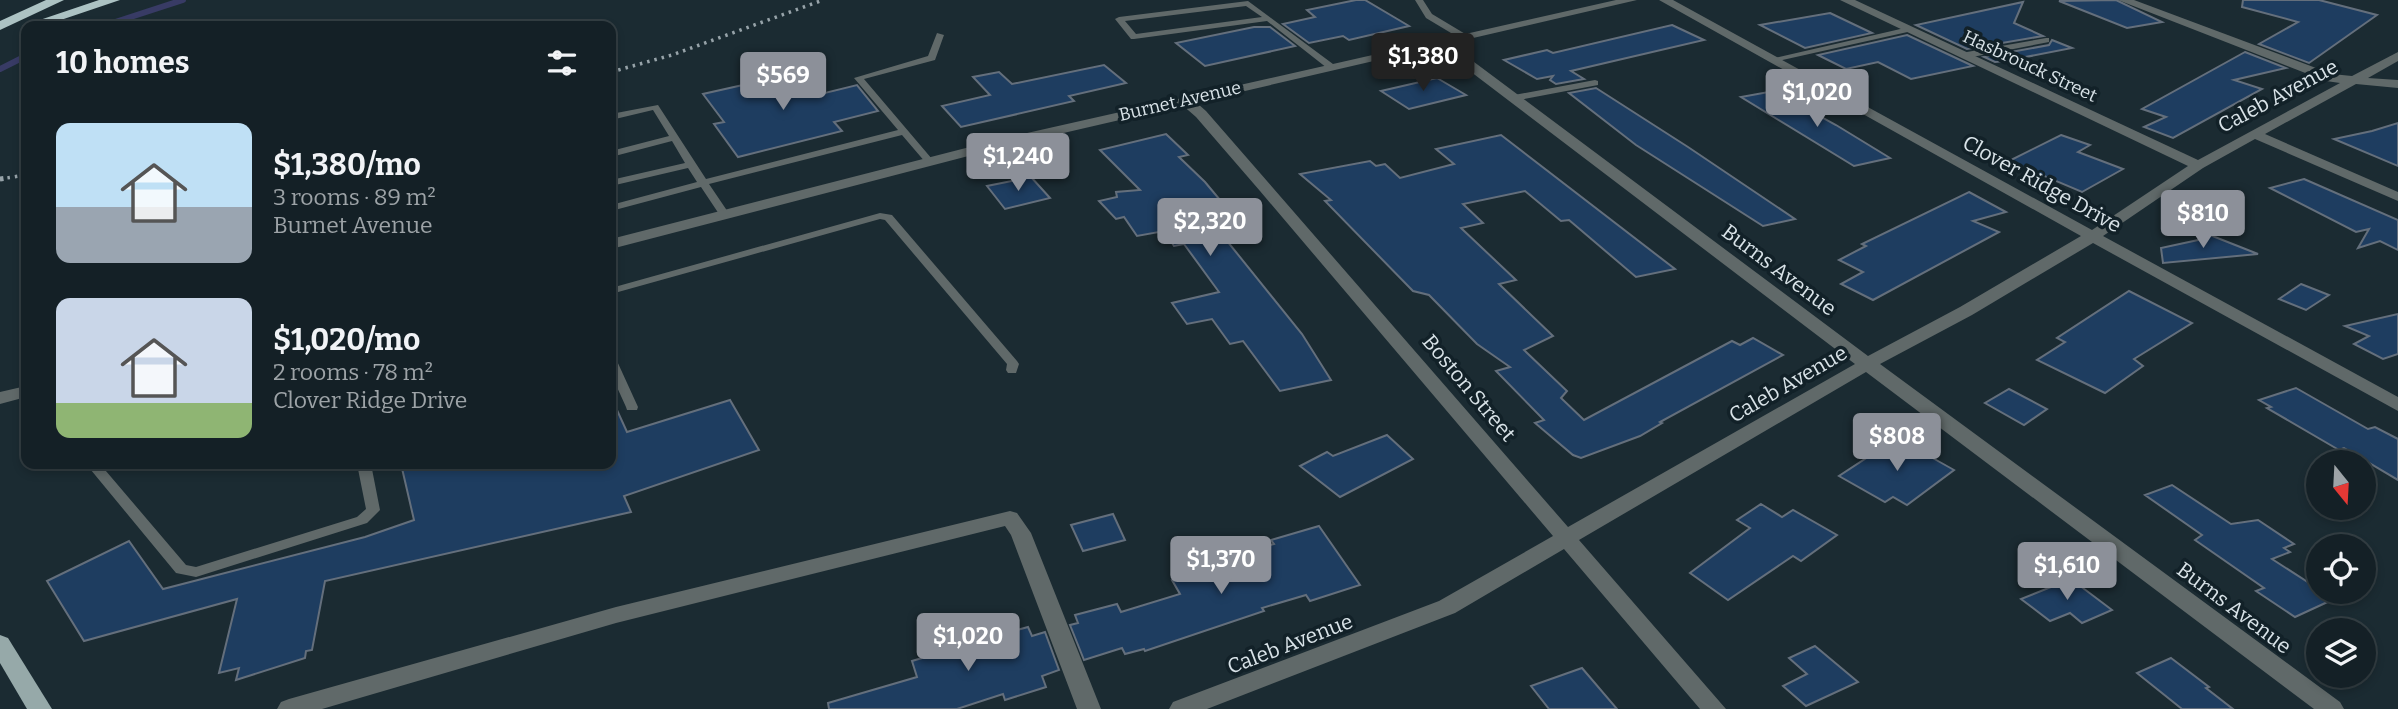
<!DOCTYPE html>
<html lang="en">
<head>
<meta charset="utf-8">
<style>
	body { margin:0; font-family:Bitter,serif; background:#212d32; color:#f1f3f6; height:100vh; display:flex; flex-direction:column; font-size:26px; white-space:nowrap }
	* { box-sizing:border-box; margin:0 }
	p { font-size:23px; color:#9da3a7 }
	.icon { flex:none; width:38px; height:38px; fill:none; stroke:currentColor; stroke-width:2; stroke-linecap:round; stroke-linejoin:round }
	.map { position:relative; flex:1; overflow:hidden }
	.side { position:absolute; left:21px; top:21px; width:595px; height:448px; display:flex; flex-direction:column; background:#142026; border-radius:14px; box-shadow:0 4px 10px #0003,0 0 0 2px #333e43 }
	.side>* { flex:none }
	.needle { width:46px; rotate:162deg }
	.tools { position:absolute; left:2306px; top:450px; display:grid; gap:14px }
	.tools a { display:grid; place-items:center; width:70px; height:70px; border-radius:50%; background:#142026; box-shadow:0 4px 10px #0003,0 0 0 2px #333e43; font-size:35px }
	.price { position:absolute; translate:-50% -60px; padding:0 16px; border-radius:7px; background:#8c9099; color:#fff; font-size:23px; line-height:46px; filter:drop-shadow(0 2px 4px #0008) }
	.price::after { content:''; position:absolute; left:50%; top:42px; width:21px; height:16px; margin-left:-10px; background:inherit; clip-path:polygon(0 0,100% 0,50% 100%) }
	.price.current { background:#222; color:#fff }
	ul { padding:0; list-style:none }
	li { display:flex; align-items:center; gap:21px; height:175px; padding:0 35px }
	li span { display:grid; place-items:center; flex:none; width:196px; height:140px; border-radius:14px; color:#555 }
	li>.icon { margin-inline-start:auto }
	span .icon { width:84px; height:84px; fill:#fffc; stroke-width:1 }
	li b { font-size:30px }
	h2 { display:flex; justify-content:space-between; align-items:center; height:84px; padding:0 35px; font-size:30px }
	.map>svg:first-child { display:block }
</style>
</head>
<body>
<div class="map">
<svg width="2398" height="709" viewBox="0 0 2398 709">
	<rect width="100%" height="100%" fill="#1b2b32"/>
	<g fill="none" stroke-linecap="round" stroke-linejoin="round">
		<!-- stream -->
		<g stroke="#383b65" stroke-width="6">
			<polyline points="103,26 183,0"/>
			<polyline points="0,69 26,56"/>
		</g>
	</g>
	<!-- building -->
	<g fill="#1e3d60" stroke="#646f7c" stroke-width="2">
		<polygon points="1356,0 1365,0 1409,26 1349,40 1343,36 1309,43 1283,24 1315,17 1307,10"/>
		<polygon points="2116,0 2162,22 2127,28 2059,1"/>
		<polygon points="2243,0 2319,0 2377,15 2309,63 2259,44 2298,22 2242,7"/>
		<polygon points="2023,2 2014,23 2043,36 1967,49 1916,25"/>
		<polygon points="1830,13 1872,33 1805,48 1760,25"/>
		<polygon points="1672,25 1704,40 1571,71 1584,79 1556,84 1550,80 1553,76 1537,79 1504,60 1547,50 1553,53"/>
		<polygon points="1254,27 1270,27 1295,46 1205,66 1176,43"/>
		<polygon points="1907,35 1973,66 1911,79 1878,62 1846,69 1818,55"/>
		<polygon points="2052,40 2072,48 2005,61 1995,62 1984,57 2049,45"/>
		<polygon points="2245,52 2286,68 2234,80 2262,89 2173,138 2144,127 2166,117 2142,109"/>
		<polygon points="1104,65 1126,83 1069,96 1074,101 961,127 942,106 990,95 973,77 999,72 1012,84"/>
		<polygon points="801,72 821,94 857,85 878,111 834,122 842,131 738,157 714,124 724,122 703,94"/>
		<polygon points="1437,78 1466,95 1409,109 1381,91"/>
		<polygon points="1596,88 1688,147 1795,219 1763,226 1636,145 1569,93"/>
		<polygon points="1774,91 1836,125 1890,158 1854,166 1741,97"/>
		<polygon points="2398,123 2398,166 2334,139 2372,131"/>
		<polygon points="1166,134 1188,155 1179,157 1205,182 1245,230 1223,236 1302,334 1331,380 1280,391 1243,341 1230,344 1212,319 1187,324 1172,303 1219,292 1184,244 1174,246 1164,231 1137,236 1124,217 1116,219 1099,201 1117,197 1116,192 1140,190 1100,150"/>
		<polygon points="1501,135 1675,269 1636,277 1569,220 1561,221 1525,191 1463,204 1483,223 1461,228 1516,280 1499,284 1553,336 1524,350 1567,391 1561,398 1584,420 1732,341 1740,345 1753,338 1783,355 1660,422 1662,423 1640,436 1581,458 1573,455 1535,423 1544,420 1496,371 1510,367 1477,344 1429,295 1413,291 1325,201 1331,200 1300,174 1370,161 1376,166 1385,164 1400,178 1454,164 1436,149"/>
		<polygon points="2061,135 2090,145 2078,152 2123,169 2082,192 2009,161"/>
		<polygon points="1031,177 1050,198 1005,209 987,186"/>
		<polygon points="2304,179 2398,220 2398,250 2380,241 2358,248 2369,229 2356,232 2270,188"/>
		<polygon points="1969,192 2006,212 1973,221 1999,232 1873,300 1841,284 1863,272 1839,260 1866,246 1862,244"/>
		<polygon points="2208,234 2215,237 2258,254 2163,263 2161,248 2198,240"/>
		<polygon points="2301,284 2329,295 2306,310 2279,299"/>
		<polygon points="2129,291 2192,323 2134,359 2143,366 2105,393 2037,360 2065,342 2057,338"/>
		<polygon points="2398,314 2398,354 2383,359 2354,344 2369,336 2345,326"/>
		<polygon points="2296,388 2368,429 2375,427 2398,439 2398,480 2344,448 2339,450 2267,408 2271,407 2259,400"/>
		<polygon points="2009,389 2047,409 2024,425 1985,403"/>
		<polygon points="611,397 627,432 730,400 759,450 624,496 631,512 325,581 312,650 306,651 305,658 236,680 239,668 219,673 237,599 84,641 47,581 129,541 163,589 365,537 414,520 401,464 611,464"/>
		<polygon points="1387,435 1413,459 1340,497 1300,466 1327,452 1333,456"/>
		<polygon points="1897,438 1954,470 1907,505 1893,497 1885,502 1839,476"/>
		<polygon points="2172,485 2231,524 2258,520 2294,544 2284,548 2290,552 2272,559 2334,599 2295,617 2256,591 2264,588 2195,540 2202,535 2145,495"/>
		<polygon points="1761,504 1782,517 1793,510 1837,535 1801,561 1793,556 1728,600 1690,573 1750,528 1737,520"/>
		<polygon points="1113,514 1125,540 1083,551 1071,525"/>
		<polygon points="1319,526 1360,585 1310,601 1306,595 1262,608 1264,611 1145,651 1144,649 1125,654 1122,648 1084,660 1070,625 1078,623 1075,615 1117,604 1121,612 1180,594 1172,580 1220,566 1218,561 1274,544 1271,540"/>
		<polygon points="2071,579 2112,610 2082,623 2070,613 2050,621 2021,599"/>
		<polygon points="1012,617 1017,630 1028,627 1032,636 1045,632 1059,670 1042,676 1046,687 1005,700 1003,694 957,709 829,709 828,703 917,677 912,661 980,641 975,627"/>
		<polygon points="1815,646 1858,682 1806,706 1783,686 1807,674 1789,658"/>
		<polygon points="2171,658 2209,687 2206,688 2233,709 2182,709 2137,673"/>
		<polygon points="1582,668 1617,709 1549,709 1531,686"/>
	</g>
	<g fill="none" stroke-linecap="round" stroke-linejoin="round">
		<!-- service -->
		<g fill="#606969" fill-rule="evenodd">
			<polygon points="1415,0 1423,0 1432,14 1467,35 1467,39 1461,39 1426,18"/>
			<path d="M1248 1 1333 64V68H1327L1267 21 1134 39H1131L1115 19 1119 17ZM1246 6 1262 17 1136 34 1125 21Z"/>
			<polygon points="1909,27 1913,29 1912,31 1774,62 1770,59"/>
			<polygon points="937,33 944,35 935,60 864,79 932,159 932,163 926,163 902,135 709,184 730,215 729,217 721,217 701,187 611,211 611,205 697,182 688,168 611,186 611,180 685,163 672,141 611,157 611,151 669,136 653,110 611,120 611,114 658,105 706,179 898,130 854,78 928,56"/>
			<polygon points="2046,38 2049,38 2049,42 1967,58 1963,55 1967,52"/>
			<polygon points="1595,80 1598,81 1598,85 1514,101 1510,98 1514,95"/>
			<polygon points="880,213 892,215 1017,361 1019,364 1016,373 1008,373 1006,370 1007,364 885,220 880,219 611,294 611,288"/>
			<polygon points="611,357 617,361 638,407 637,410 627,410 626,407 611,374"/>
			<polygon points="86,464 100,464 186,565 196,567 357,517 366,509 357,464 371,464 380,510 367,523 196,577 176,573"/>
		</g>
		<!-- minor -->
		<g fill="#606969" fill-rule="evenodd">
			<polygon points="1659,0 1673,0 2092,230 2188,166 1840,0 1855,0 2198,160 2340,83 2326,81 2118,0 2134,0 2332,74 2352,76 2398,52 2398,61 2368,78 2398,80 2398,88 2356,84 2265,134 2398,192 2398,201 2255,139 2203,168 2103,236 2398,397 2398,411 2093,243 1972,315 1880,364 2340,702 2344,709 2314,709 1866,372 1579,540 1726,709 1700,709 1564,549 1455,613 1207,709 1169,709 1173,702 1439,601 1553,536 1260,191 1196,117 1180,103 1180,97 1190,97 1206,111 1568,527 1855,364 1454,59 1432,47 1432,41 1440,41 1462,53 1868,356 1960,307 2081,236"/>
			<polygon points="1010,511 1017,513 1031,533 1101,709 1077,709 1011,535 1005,526 616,623 322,709 277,709 281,702 289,699 616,607"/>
		</g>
		<!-- tertiary -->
		<g fill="#606969" fill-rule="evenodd">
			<polygon points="1616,0 1637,0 1003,147 611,249 611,239 1001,139"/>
			<polygon points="26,386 26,397 0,404 0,392"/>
		</g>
		<!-- primary -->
		<polygon fill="#96a9a9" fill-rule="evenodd" points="0,635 8,638 52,709 27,709 0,663"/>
		<!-- motorway -->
		<g fill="#acc2c3" fill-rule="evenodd">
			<polygon points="46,0 64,0 0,30 0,21"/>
			<polygon points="99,0 120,0 43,26 26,26 26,29 22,26"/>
		</g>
		<!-- rail-far1 -->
		<g stroke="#97a3a9" stroke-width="3.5" stroke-dasharray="2.5 5" stroke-linecap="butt">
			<polyline points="611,72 672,55 823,0"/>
			<polyline points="0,179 26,175"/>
		</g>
		<!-- rail -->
		<polyline stroke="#97a3a9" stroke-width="5" stroke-dasharray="3.5 6" stroke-linecap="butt" points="0,179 7,178"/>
	</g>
	<g text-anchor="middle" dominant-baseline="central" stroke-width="7" stroke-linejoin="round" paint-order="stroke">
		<!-- far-street labels -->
		<g font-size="18" fill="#d9e3e8" stroke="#122128">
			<text transform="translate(2030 66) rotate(25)">Hasbrouck Street</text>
			<text transform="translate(1180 101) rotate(-13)">Burnet Avenue</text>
		</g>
		<!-- street labels -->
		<g font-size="21" fill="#d9e3e8" stroke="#122128">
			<text transform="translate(2278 96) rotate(-28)">Caleb Avenue</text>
			<text transform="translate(2042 184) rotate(29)">Clover Ridge Drive</text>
			<text transform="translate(1779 270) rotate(37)">Burns Avenue</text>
			<text transform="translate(1788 384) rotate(-30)">Caleb Avenue</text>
			<text transform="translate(1469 388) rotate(50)">Boston Street</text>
			<text transform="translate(2234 608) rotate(37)">Burns Avenue</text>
			<text transform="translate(1290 644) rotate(-21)">Caleb Avenue</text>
		</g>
	</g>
</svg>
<div class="tools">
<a><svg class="needle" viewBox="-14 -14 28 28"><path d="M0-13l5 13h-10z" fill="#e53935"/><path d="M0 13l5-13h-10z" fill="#9da3a7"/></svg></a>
<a><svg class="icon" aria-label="locate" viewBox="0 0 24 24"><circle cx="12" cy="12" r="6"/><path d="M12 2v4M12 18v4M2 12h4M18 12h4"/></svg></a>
<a><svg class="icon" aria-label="layers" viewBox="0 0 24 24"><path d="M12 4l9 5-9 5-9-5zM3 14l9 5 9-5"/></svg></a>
</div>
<b class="price current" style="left:1423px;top:93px">$1,380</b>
<b class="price" style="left:783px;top:112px">$569</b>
<b class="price" style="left:1817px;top:129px">$1,020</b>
<b class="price" style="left:1018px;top:193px">$1,240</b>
<b class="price" style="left:2203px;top:250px">$810</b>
<b class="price" style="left:1210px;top:258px">$2,320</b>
<b class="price" style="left:1897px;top:473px">$808</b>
<b class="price" style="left:1221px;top:596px">$1,370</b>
<b class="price" style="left:2067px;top:602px">$1,610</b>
<b class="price" style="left:968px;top:673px">$1,020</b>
<section class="side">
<h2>10 homes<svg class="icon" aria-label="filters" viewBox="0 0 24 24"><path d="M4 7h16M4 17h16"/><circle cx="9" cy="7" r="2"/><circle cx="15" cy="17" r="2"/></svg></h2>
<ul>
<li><span style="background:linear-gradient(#bfe0f5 60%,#9aa5b1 0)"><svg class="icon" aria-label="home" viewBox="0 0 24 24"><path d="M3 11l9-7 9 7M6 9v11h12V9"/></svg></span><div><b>$1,380/mo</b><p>3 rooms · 89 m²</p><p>Burnet Avenue</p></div></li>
<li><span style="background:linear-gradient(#c9d6e8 75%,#8fb573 0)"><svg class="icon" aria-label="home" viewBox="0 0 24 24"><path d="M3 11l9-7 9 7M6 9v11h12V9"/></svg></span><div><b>$1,020/mo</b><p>2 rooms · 78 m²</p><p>Clover Ridge Drive</p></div></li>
</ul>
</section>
</div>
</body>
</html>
